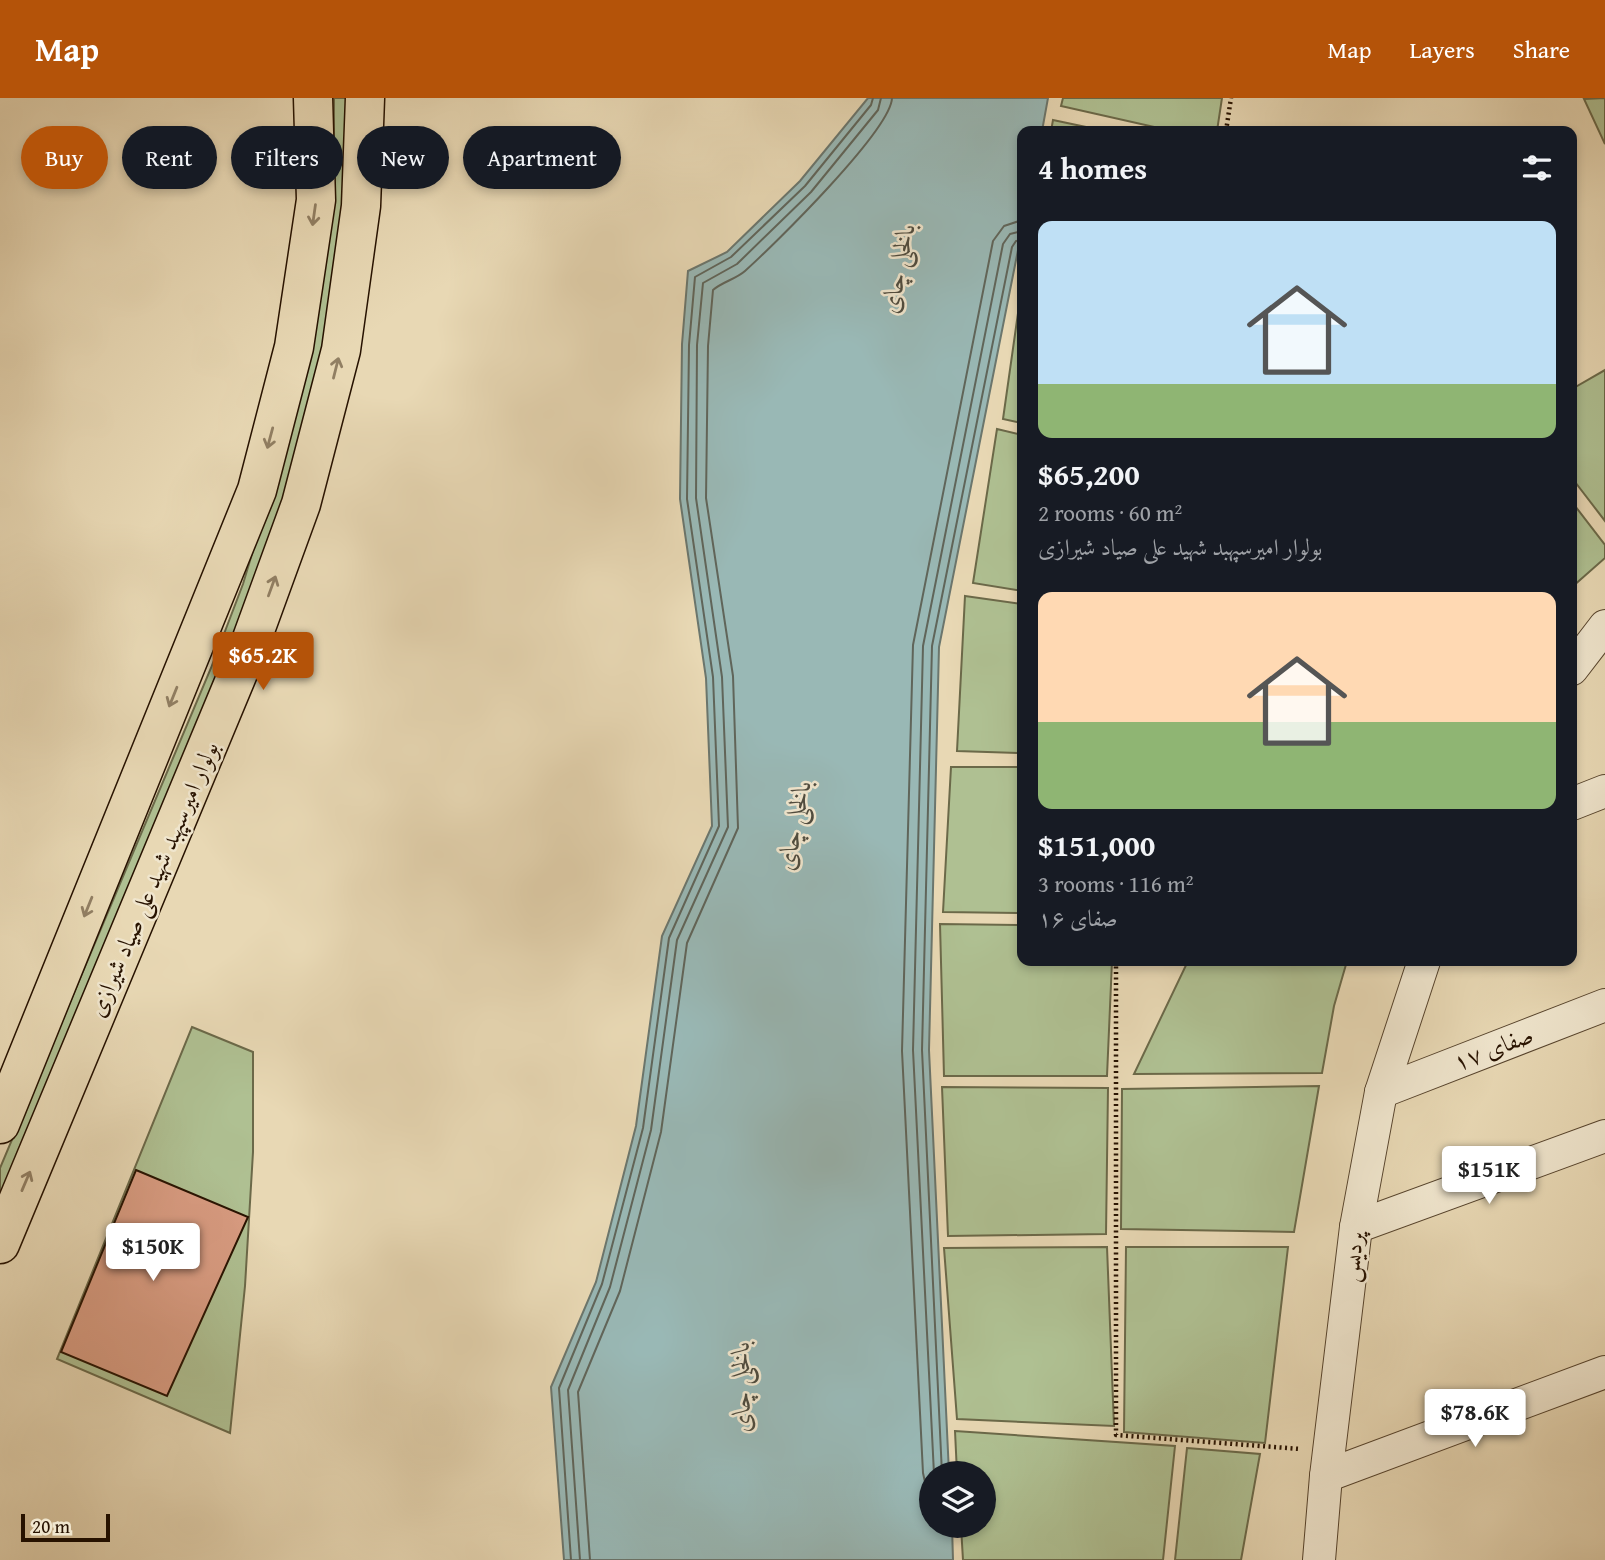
<!DOCTYPE html>
<html lang="en">
<head>
<meta charset="utf-8">
<style>
	body { margin:0; font-family:"Gentium Book Plus",Amiri,serif; background:#242831; color:#f1f3f6; height:100vh; display:flex; flex-direction:column; font-size:26px; white-space:nowrap }
	* { box-sizing:border-box; margin:0 }
	p { font-size:23px; color:#9ea1a6 }
	.icon { flex:none; width:38px; height:38px; fill:none; stroke:currentColor; stroke-width:2; stroke-linecap:round; stroke-linejoin:round }
	.map { position:relative; flex:1; overflow:hidden }
	.side { position:absolute; left:1017px; top:28px; width:560px; height:840px; display:flex; flex-direction:column; background:#171b24; border-radius:14px; box-shadow:0 4px 10px #0003 }
	.side>* { flex:none }
	.hud { position:absolute; left:21px; top:28px; width:665px; height:63px; display:flex; gap:14px }
	.buttons { position:absolute; left:919px; top:1363px; display:grid; gap:14px }
	.buttons a { display:grid; place-items:center; width:77px; height:77px; border-radius:50%; background:#171b24; box-shadow:0 4px 10px #0003; font-size:35px }
	.scale { position:absolute; left:21px; bottom:18px; width:89px; box-sizing:border-box; padding-left:7px; border:4px solid #271200; border-top:0; font-size:19px; line-height:24px; white-space:nowrap; color:#271200; -webkit-text-stroke:5px #f0e6ce; paint-order:stroke }
	.price { position:absolute; translate:-50% -60px; padding:0 16px; border-radius:7px; background:#fff; color:#222; font-size:23px; line-height:46px; filter:drop-shadow(0 2px 4px #0008) }
	.price::after { content:''; position:absolute; left:50%; top:42px; width:21px; height:16px; margin-left:-10px; background:inherit; clip-path:polygon(0 0,100% 0,50% 100%) }
	.price.current { background:#b45309; color:#fff }
	ul { padding:0; list-style:none }
	li { display:grid; align-content:center; gap:14px; height:371px; padding:0 21px }
	li span { display:grid; place-items:center; height:217px; border-radius:14px; color:#555 }
	li>.icon { margin-inline-start:auto }
	span .icon { width:126px; height:126px; fill:#fffc; stroke-width:1 }
	li b { font-size:30px }
	h2 { display:flex; justify-content:space-between; align-items:center; height:84px; padding:0 21px; font-size:30px }
	.tag { padding:0 24px; border-radius:32px; background:#171b24; box-shadow:0 4px 10px #0003; font-size:24px; line-height:63px }
	.tag.current { background:#b45309; color:#fff }
	header { display:flex; align-items:center; gap:42px; box-sizing:border-box; height:98px; padding:0 35px; background:#b45309; color:#fff }
	header strong { font-size:33px }
	nav { display:flex; gap:38px; margin-inline-start:auto; font-size:24px }
	.map>svg:first-child { display:block }
</style>
</head>
<body>
<header>
<strong>Map</strong>
<nav><a>Map</a><a>Layers</a><a>Share</a></nav>
</header>
<div class="map">
<svg width="1605" height="1462" viewBox="0 0 1605 1462">
	<rect width="100%" height="100%" fill="#e8d8b4"/>
	<filter id="stains"><feTurbulence type="fractalNoise" baseFrequency=".00286" numOctaves="4"/><feColorMatrix values="0 0 0 0 .2 0 0 0 0 .09 0 0 0 0 .02 0 0 0 .5 -.17"/></filter>
	<radialGradient id="worn" r=".72"><stop offset=".6" stop-color="#630" stop-opacity="0"/><stop offset="1" stop-color="#630" stop-opacity=".3"/></radialGradient>
	<!-- green -->
	<g fill="#afc092" stroke="#6b6949" stroke-width="2">
		<polygon points="334,0 347,0 340,155 327,248 259,486 0,1117 0,1070 211,570 243,486 293,319 326,157 334,35"/>
		<polygon points="1063,0 1222,0 1217,33 1172,33 1061,8"/>
		<polygon points="1605,0 1605,46 1584,1"/>
		<polygon points="1053,22 1105,33 1051,33"/>
		<polygon points="1022,187 1022,325 1003,321"/>
		<polygon points="1605,272 1605,423 1572,380 1572,291"/>
		<polygon points="997,331 1022,337 1022,493 973,485"/>
		<polygon points="1572,404 1605,447 1605,460 1572,489"/>
		<polygon points="965,498 1022,506 1022,655 957,653"/>
		<polygon points="951,669 1022,669 1022,815 943,814"/>
		<polygon points="940,826 1022,827 1022,863 1112,863 1107,978 944,978"/>
		<polygon points="1188,863 1347,863 1334,908 1322,975 1134,976"/>
		<polygon points="192,929 253,954 253,1054 245,1188 230,1335 57,1261"/>
		<polygon points="1319,988 1294,1134 1121,1131 1122,991"/>
		<polygon points="942,989 1108,990 1106,1136 948,1138"/>
		<polygon points="1107,1149 1114,1328 957,1321 944,1150"/>
		<polygon points="1126,1149 1288,1149 1265,1345 1124,1334"/>
		<polygon points="955,1333 1175,1348 1163,1462 963,1462 961,1428 984,1428 984,1376 957,1375"/>
		<polygon points="1187,1350 1260,1356 1241,1462 1175,1462"/>
	</g>
	<!-- water -->
	<polygon fill="#99b8b5" stroke="#6b766d" stroke-width="2" points="868,0 1048,0 1042,33 1022,33 1022,132 939,549 929,952 949,1375 931,1376 931,1428 952,1428 953,1462 564,1462 551,1289 596,1184 636,1028 662,838 712,728 706,580 680,401 682,246 688,173 727,154 800,83"/>
	<g fill="none" stroke-linecap="round" stroke-linejoin="round">
		<!-- shore -->
		<g stroke="#60655a" stroke-width="2">
			<polyline points="934,1376 913,952 923,548 1003,146 1010,136 1022,133"/>
			<polyline points="942,1376 922,952 932,548 1012,149 1016,143 1022,142"/>
			<polyline points="931,1393 925,1384 923,1375 902,953 913,547 993,143 1004,128 1022,122"/>
			<polyline points="571,1462 559,1290 602,1186 643,1030 669,840 719,728 713,579 687,401 689,247 695,179 731,159 805,88 871,7 873,0"/>
			<polyline points="580,1462 568,1292 610,1189 651,1032 677,842 728,729 722,579 696,400 697,247 703,185 737,166 811,94 878,12 881,0"/>
			<path d="M590 1462 578 1294 620 1193 661 1034 687 845 738 730 733 578 706 400 708 248 713 192C722 184 736 181 745 173 774 147 891 32 892 0"/>
		</g>
	</g>
	<!-- building -->
	<polygon fill="#d99c82" stroke="#271200" stroke-width="2" points="136,1072 248,1119 167,1298 61,1254"/>
	<g fill="none" stroke-linecap="round" stroke-linejoin="round">
		<defs>
			<g id="minor">
				<polyline points="1572,571 1605,528"/>
				<polyline points="1572,706 1605,693"/>
				<polyline points="1381,994 1605,907"/>
				<polyline points="1356,1129 1605,1038"/>
				<polyline points="1326,1378 1605,1274"/>
				<polyline points="1319,1462 1326,1378 1356,1129 1381,994 1424,863"/>
			</g>
			<g id="major">
				<polyline points="0,1026 257,392 294,249 316,102 313,0"/>
				<polyline points="0,1146 250,546 301,406 341,252 361,108 365,0"/>
			</g>
		</defs>
		<!-- minor casing -->
		<use href="#minor" stroke="#57442d" stroke-width="34"/>
		<!-- major casing -->
		<use href="#major" stroke="#271200" stroke-width="41"/>
		<!-- path -->
		<g stroke="#271200" stroke-width="4.5" stroke-dasharray="2 3.5" stroke-linecap="butt">
			<polyline points="1226,33 1231,0"/>
			<polyline points="1116,863 1116,1337 1300,1351"/>
		</g>
		<!-- minor -->
		<use href="#minor" stroke="#f0e6ce" stroke-width="32"/>
		<!-- major -->
		<use href="#major" stroke="#e8d8b4" stroke-width="38"/>
	</g>
	<!-- one-way arrows -->
	<defs><path id="oneway-shaft" d="M-6 0H5M1.5-3L5.5 0L1.5 3" fill="none" stroke-width="1.6" stroke-linecap="round" stroke-linejoin="round" transform="scale(1.75)"/></defs>
	<g stroke="#917f63">
		<use href="#oneway-shaft" transform="translate(314 117) rotate(98)"/>
		<use href="#oneway-shaft" transform="translate(336 270) rotate(-76)"/>
		<use href="#oneway-shaft" transform="translate(270 340) rotate(105)"/>
		<use href="#oneway-shaft" transform="translate(272 488) rotate(-70)"/>
		<use href="#oneway-shaft" transform="translate(173 599) rotate(112)"/>
		<use href="#oneway-shaft" transform="translate(88 809) rotate(112)"/>
		<use href="#oneway-shaft" transform="translate(26 1083) rotate(-67)"/>
	</g>
	<g text-anchor="middle" dominant-baseline="central" stroke-width="5" stroke-linejoin="round" paint-order="stroke">
		<!-- street labels -->
		<g font-size="24" fill="#271200" stroke="#f0e6ce">
			<text transform="translate(153 781) rotate(-67)">بولوار امیرسپهبد شهید علی صیاد شیرازی</text>
			<text transform="translate(1493 950) rotate(-21)">صفای ۱۷</text>
			<text transform="translate(1352 1159) rotate(-83)">پردیس</text>
		</g>
		<!-- water labels -->
		<g font-size="26" font-style="italic" fill="#4f4c3f" stroke="#f0e6ce">
			<text transform="translate(897 170) rotate(-79)">بالخلی چای</text>
			<text transform="translate(793 727) rotate(-79)">بالخلی چای</text>
			<text transform="translate(740 1289) rotate(-91)">بالخلی چای</text>
		</g>
	</g>
	<rect width="100%" height="100%" filter="url(#stains)"/>
	<rect width="100%" height="100%" fill="url(#worn)"/>
</svg>
<div class="buttons">
<a><svg class="icon" aria-label="layers" viewBox="0 0 24 24"><path d="M12 4l9 5-9 5-9-5zM3 14l9 5 9-5"/></svg></a>
</div>
<div class="scale">20 m</div>
<b class="price current" style="left:263px;top:594px">$65.2K</b>
<b class="price" style="left:1489px;top:1108px">$151K</b>
<b class="price" style="left:153px;top:1185px">$150K</b>
<b class="price" style="left:1475px;top:1351px">$78.6K</b>
<div class="hud">
<a class="tag current">Buy</a>
<a class="tag">Rent</a>
<a class="tag">Filters</a>
<a class="tag">New</a>
<a class="tag">Apartment</a>
</div>
<section class="side">
<h2>4 homes<svg class="icon" aria-label="filters" viewBox="0 0 24 24"><path d="M4 7h16M4 17h16"/><circle cx="9" cy="7" r="2"/><circle cx="15" cy="17" r="2"/></svg></h2>
<ul>
<li><span style="background:linear-gradient(#bfe0f5 75%,#8fb573 0)"><svg class="icon" aria-label="home" viewBox="0 0 24 24"><path d="M3 11l9-7 9 7M6 9v11h12V9"/></svg></span><div><b>$65,200</b><p>2 rooms · 60 m²</p><p>بولوار امیرسپهبد شهید علی صیاد شیرازی</p></div></li>
<li><span style="background:linear-gradient(#ffd9b3 60%,#8fb573 0)"><svg class="icon" aria-label="home" viewBox="0 0 24 24"><path d="M3 11l9-7 9 7M6 9v11h12V9"/></svg></span><div><b>$151,000</b><p>3 rooms · 116 m²</p><p>صفای ۱۶</p></div></li>
</ul>
</section>
</div>
</body>
</html>
